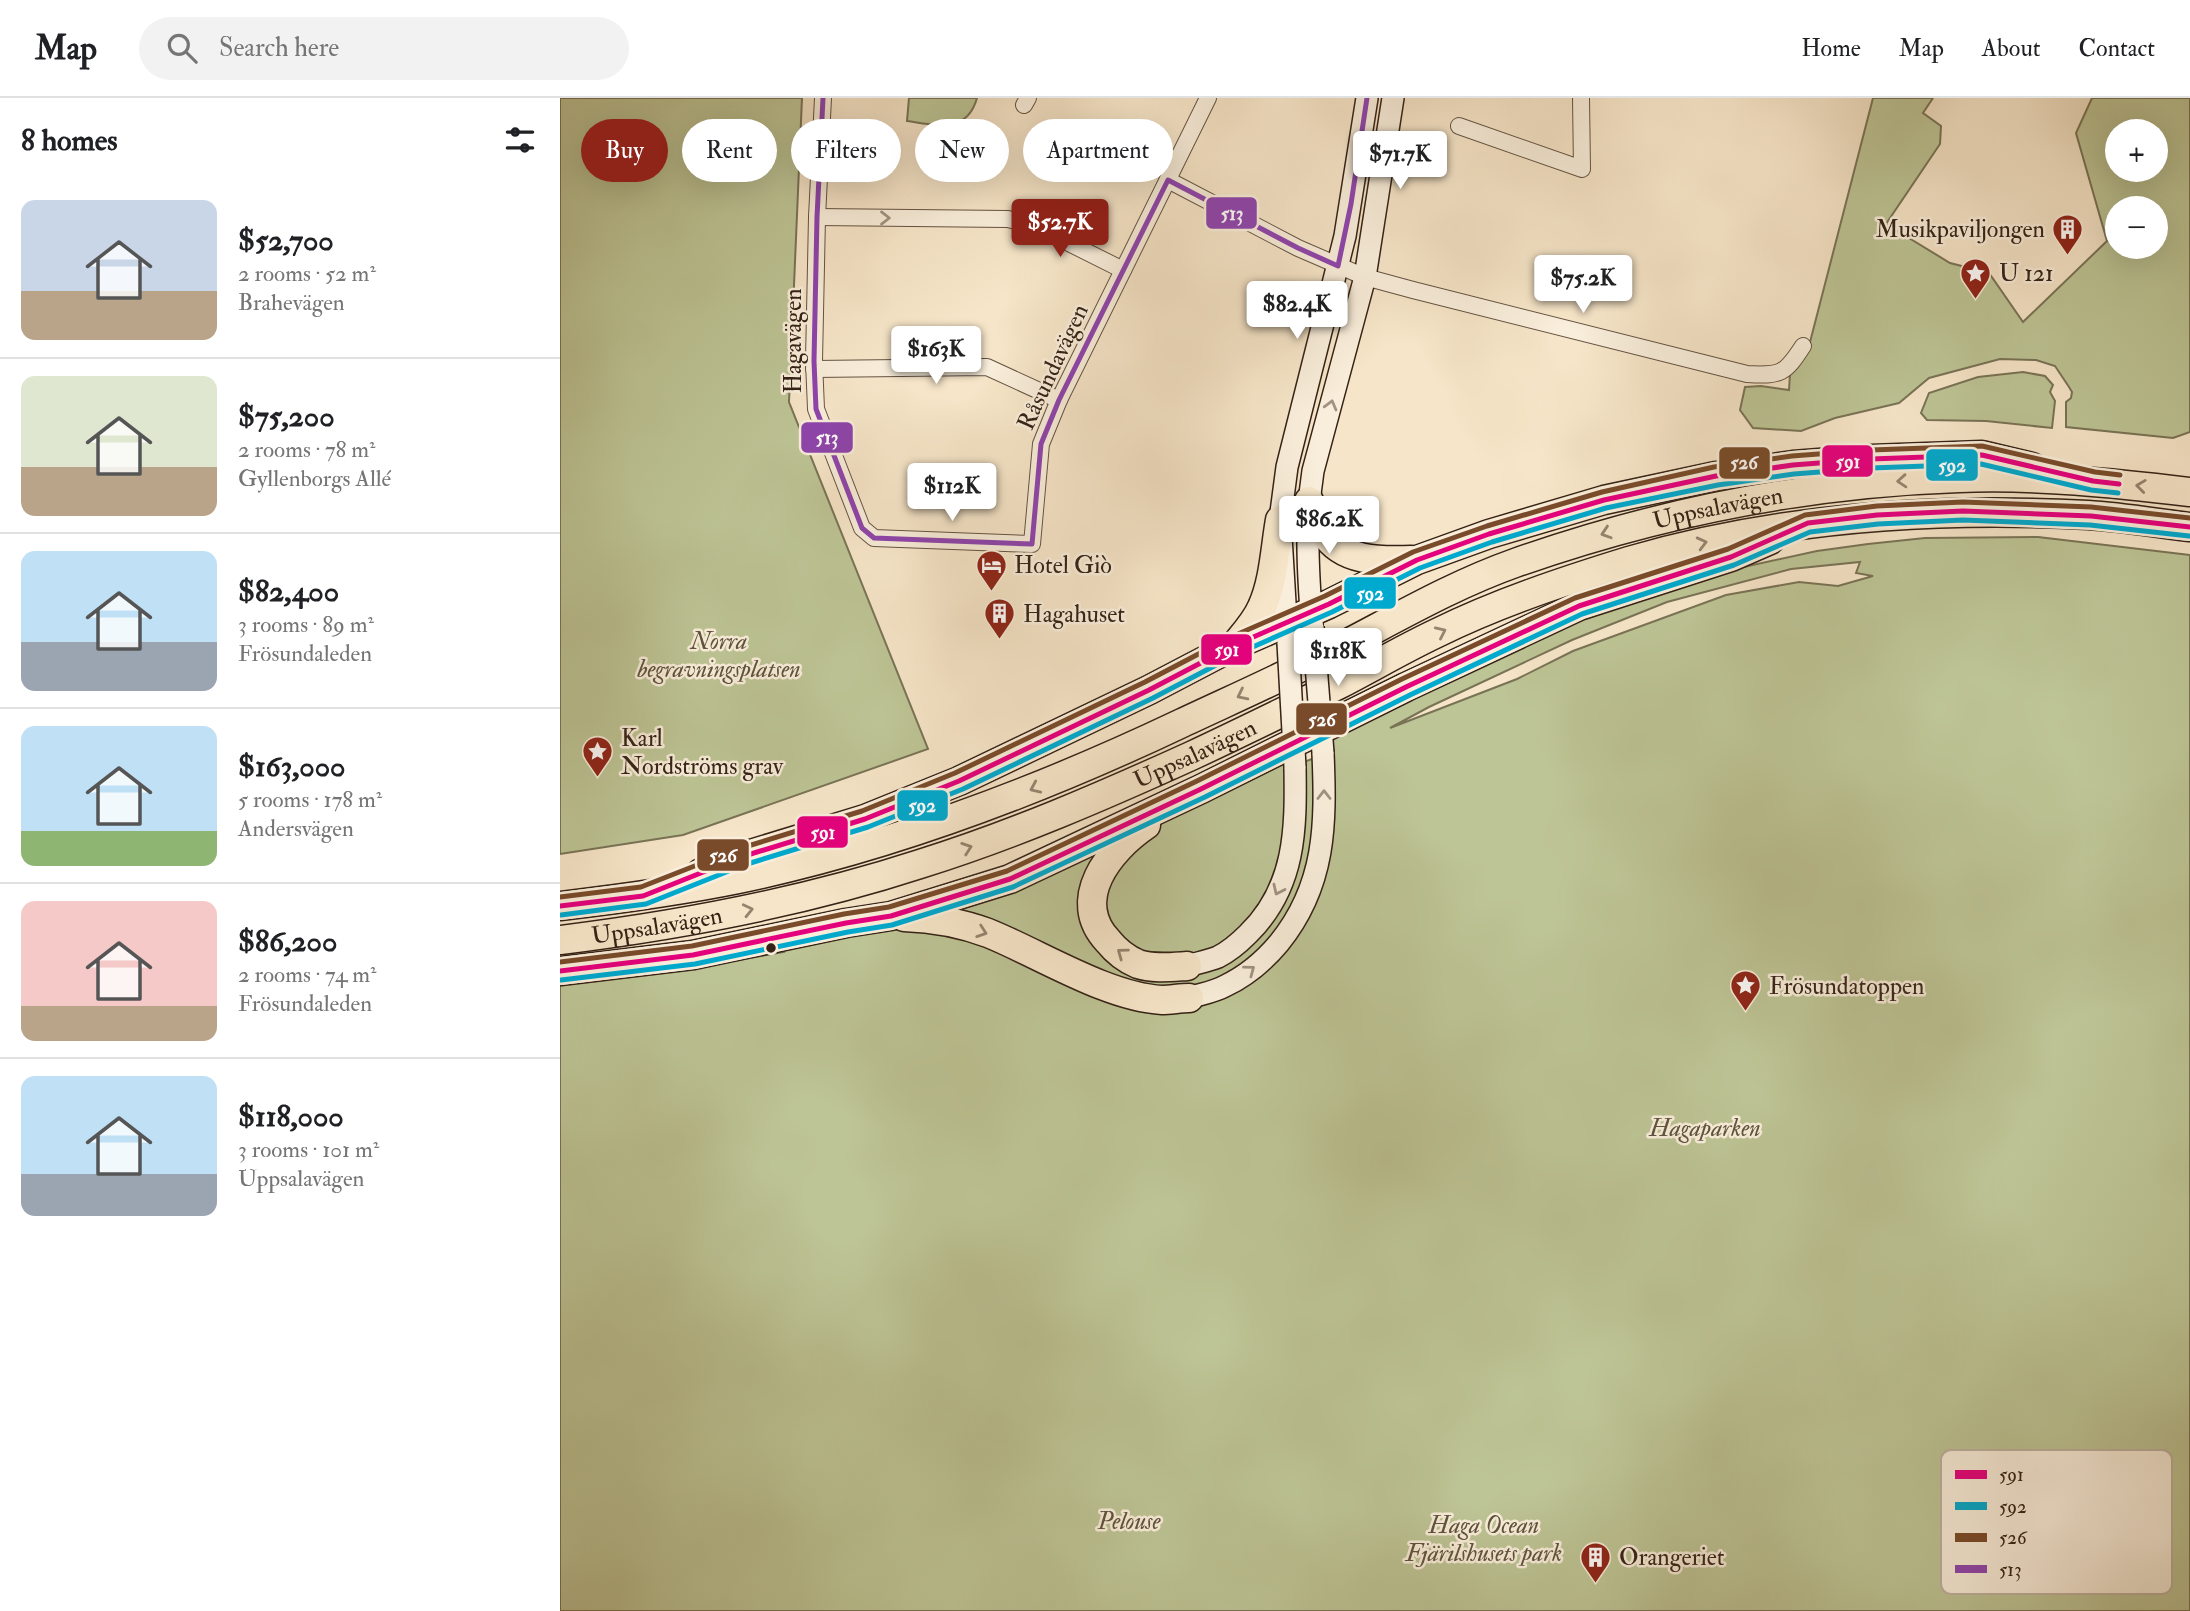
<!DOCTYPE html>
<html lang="en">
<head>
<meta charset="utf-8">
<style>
	body { margin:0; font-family:"IM FELL Double Pica",serif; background:#f2f2f2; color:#202124; height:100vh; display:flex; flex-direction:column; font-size:26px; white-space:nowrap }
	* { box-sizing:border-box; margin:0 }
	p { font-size:23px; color:#757577 }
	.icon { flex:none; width:38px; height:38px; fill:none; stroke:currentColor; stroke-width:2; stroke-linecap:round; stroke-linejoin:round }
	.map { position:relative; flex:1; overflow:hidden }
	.drawer { display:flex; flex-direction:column; background:#fff; width:560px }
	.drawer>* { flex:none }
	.top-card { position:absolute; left:21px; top:21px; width:665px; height:63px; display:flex; gap:14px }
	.buttons { position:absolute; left:1545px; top:21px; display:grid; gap:14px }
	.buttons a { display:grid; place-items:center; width:63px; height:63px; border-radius:50%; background:#fff; box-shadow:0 7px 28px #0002; font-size:35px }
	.price { position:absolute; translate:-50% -60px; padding:0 16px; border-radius:7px; background:#fff; color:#222; font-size:23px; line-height:46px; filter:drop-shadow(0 2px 4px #0008) }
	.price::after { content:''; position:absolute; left:50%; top:42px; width:21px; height:16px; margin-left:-10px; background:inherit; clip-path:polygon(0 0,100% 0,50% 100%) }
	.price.current { background:#8f2418; color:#fff }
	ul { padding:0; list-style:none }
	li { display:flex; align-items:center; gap:21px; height:175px; padding:0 21px }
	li+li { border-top:2px solid #e0e0e0 }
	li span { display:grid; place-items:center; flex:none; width:196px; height:140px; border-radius:14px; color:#555 }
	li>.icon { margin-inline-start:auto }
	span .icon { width:84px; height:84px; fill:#fffc; stroke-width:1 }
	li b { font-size:30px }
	h2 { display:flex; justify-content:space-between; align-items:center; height:84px; padding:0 21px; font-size:30px }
	.chip { padding:0 24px; border-radius:32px; background:#fff; box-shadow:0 7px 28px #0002; font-size:24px; line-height:63px }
	.chip.current { background:#8f2418; color:#fff }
	header { display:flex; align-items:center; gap:42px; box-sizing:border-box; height:98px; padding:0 35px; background:#fff; border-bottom:2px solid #e0e0e0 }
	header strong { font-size:33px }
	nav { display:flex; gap:38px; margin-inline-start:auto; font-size:24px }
	.search { width:490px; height:63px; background:#f2f2f2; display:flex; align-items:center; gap:18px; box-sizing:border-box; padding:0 24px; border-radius:38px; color:#757577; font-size:26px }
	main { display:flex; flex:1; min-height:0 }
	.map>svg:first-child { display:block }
</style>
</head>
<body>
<header>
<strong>Map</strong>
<div class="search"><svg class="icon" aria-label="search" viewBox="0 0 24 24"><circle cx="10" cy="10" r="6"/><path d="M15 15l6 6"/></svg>Search here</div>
<nav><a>Home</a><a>Map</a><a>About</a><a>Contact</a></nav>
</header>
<main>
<section class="drawer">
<h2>8 homes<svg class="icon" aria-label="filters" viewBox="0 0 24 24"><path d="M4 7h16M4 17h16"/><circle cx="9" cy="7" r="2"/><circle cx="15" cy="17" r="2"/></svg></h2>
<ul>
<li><span style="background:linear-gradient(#c9d6e8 65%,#b9a48a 0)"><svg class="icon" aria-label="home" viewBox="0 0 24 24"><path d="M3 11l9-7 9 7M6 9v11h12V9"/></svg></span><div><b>$52,700</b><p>2 rooms · 52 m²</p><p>Brahevägen</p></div></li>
<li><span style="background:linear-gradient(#dfe7d0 65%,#b9a48a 0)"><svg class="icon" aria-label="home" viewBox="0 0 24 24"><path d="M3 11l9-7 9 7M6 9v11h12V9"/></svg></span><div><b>$75,200</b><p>2 rooms · 78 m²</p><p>Gyllenborgs Allé</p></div></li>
<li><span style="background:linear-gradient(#bfe0f5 65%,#9aa5b1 0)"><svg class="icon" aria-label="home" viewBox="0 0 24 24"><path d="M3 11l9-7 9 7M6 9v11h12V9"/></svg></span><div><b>$82,400</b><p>3 rooms · 89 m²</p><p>Frösundaleden</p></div></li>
<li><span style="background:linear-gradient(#bfe0f5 75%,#8fb573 0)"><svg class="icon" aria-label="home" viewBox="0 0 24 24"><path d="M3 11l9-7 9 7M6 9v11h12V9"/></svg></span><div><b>$163,000</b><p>5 rooms · 178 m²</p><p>Andersvägen</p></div></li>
<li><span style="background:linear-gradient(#f6c9c9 75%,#b9a48a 0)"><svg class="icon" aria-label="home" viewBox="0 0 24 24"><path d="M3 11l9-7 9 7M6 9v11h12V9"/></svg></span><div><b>$86,200</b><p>2 rooms · 74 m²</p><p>Frösundaleden</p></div></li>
<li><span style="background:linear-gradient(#bfe0f5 70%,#9aa5b1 0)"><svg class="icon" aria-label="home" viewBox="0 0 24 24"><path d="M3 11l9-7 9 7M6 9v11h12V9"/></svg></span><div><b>$118,000</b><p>3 rooms · 101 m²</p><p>Uppsalavägen</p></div></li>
</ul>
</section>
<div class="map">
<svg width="1630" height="1513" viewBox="0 0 1630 1513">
	<rect width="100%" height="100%" fill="#f6e5c8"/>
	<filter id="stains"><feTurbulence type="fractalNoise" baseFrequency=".00286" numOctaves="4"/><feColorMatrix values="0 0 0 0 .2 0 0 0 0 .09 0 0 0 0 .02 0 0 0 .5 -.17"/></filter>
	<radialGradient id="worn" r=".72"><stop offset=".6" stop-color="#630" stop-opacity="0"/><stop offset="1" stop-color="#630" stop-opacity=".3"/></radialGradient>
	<!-- green -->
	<g fill="#bdc495" stroke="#797356" stroke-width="2" fill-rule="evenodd">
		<polygon points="0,0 242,0 229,304 368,651 123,737 0,756"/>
		<path d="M349 0H417C407 36 377 27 347 23Z"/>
		<path d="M1313 0H1373L1363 15 1381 28 1380 46 1326 126 1390 165 1429 175 1463 224 1547 143 1516 35 1532 0H1630V334L1613 340 1506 329V304L1511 300 1512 294 1509 289 1495 268 1476 262 1440 261 1369 280 1339 305 1275 320 1241 333 1193 330 1180 312 1185 289 1201 288 1229 292 1230 276 1249 248ZM1558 33H1596V72H1558ZM1558 110H1596V149H1558Z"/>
		<polygon points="1463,274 1485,278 1493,287 1490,294 1495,303 1492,330 1426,323 1367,322 1361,315 1369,295 1418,279"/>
		<path d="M1478 439 1630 457V1513H0V886L114 873 224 854 223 849 304 830 725 662 726 671 770 654 771 639 1016 520 1179 470 1257 453 1308 446 1365 440ZM1300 464 1296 475 1313 478 1278 488 1239 484 1166 497 1013 553 957 581 830 630 869 609 1012 542 1107 504 1231 471Z"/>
	</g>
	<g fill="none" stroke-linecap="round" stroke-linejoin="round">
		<defs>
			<g id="street">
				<polyline points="263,0 257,119 254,263 256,311 302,430 314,440 472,446 481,346 499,302 648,0"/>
				<polyline points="464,7 468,0"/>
				<polyline points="899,28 1022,71 1021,0"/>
				<path d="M608 82 738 150 805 179 853 192 1187 276C1221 278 1225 276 1243 248"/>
				<polyline points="257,119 448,121 473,127 563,172"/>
				<polyline points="254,271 427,269 499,302"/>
			</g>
			<g id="secondary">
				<path d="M752 527C748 475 745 424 753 373L805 179 833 0"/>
				<polyline points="727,538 720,422 727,369 785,138 807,0"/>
				<path d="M627 868C637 865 648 863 658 859 668 854 680 844 688 836 736 789 736 731 735 669"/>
				<path d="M629 900C641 896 654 894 665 888 686 878 704 863 719 845 766 787 766 726 763 655"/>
			</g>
			<g id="highway">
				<path d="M749 403C753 413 758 424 764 434 782 464 820 463 851 462"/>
				<path d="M676 546C686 534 696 523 702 509 714 483 715 450 720 422"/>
				<path d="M586 727C549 752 509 802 548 843 556 853 566 861 578 866 593 871 611 869 627 868"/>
				<polyline points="141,775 181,759 305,721 399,683 589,592 675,547 769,506 857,462 929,436 1044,402 1156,378 1233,367 1311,361 1422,357 1472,369"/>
				<path id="s1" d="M0 808C60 801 119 793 178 781 332 749 481 692 622 625 671 602 721 580 769 555 830 524 890 488 955 465 1097 415 1247 385 1399 380 1476 377 1554 385 1630 394"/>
				<path d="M344 819C373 820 401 825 428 835 480 856 547 899 602 902 611 902 620 900 629 900"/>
				<path id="s2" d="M0 842C122 827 243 804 360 766 453 737 543 698 631 658 680 635 729 611 778 587 811 570 843 551 877 535 938 505 1004 483 1069 463 1219 419 1373 409 1528 417 1562 419 1596 425 1630 429"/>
				<polyline points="0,873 133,857 286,825 331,818 450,781 641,691 846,589 1019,508 1171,459 1210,442"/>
			</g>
		</defs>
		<!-- street casing -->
		<use href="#street" stroke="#655342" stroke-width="18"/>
		<!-- secondary casing -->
		<use href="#secondary" stroke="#352216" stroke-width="24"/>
		<!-- highway casing -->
		<use href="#highway" stroke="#352216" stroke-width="31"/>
		<!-- street -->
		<use href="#street" stroke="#f9eedb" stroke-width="16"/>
		<!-- secondary -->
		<use href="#secondary" stroke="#f9eedb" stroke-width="21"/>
		<!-- highway -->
		<use href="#highway" stroke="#f6e5c8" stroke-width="28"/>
		<defs>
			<g id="secondary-bridge">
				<polyline points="753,529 763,655"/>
				<polyline points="728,545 735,669"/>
			</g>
		</defs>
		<!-- secondary-bridge casing -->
		<use href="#secondary-bridge" stroke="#352216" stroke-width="24" stroke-linecap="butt"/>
		<!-- secondary-bridge -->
		<use href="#secondary-bridge" stroke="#f9eedb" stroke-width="21"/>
		<defs>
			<g id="bus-1">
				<polyline points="0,808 83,798 181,759 305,721 399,683 589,592 675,547 769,506 857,462 929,436 1044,402 1156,378 1233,367 1311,361 1422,357 1533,383 1559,386"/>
				<polyline points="0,873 133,857 286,825 331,818 450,781 641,691 846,589 1019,508 1171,459 1248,425 1317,417 1403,413 1531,418 1630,429"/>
			</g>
			<g id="bus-2">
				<polyline points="1,817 86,806 184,767 308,729 403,691 593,600 679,555 772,514 860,470 932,444 1046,410 1158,387 1234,376 1311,370 1421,366 1531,392 1558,395"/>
				<polyline points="1,882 135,866 288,834 332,827 453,789 645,699 850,597 1022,516 1174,467 1250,434 1318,426 1403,422 1530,427 1629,438"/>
			</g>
			<g id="bus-3">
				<polyline points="0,799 81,789 178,751 302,713 395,675 585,584 671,539 765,498 853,454 927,428 1042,394 1154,369 1232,358 1311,352 1422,348 1535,374 1560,377"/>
				<polyline points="0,864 132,848 284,816 329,809 447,773 637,683 842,581 1015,500 1168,451 1245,417 1317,408 1403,404 1531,409 1630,420"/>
			</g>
			<polyline id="bus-4" points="263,0 257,119 254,263 256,311 302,430 314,440 472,446 481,346 499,302 608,82 738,150 778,168 791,106 807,0"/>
		</defs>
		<!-- bus-1 casing -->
		<use href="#bus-1" stroke="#f9eedb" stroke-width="10"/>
		<!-- bus-2 casing -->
		<use href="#bus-2" stroke="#f9eedb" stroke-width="10"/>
		<!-- bus-3 casing -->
		<use href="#bus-3" stroke="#f9eedb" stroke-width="10"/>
		<!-- bus-4 casing -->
		<use href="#bus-4" stroke="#f9eedb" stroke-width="10"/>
		<!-- bus-1 -->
		<use href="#bus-1" stroke="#e5007d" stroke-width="5"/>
		<!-- bus-2 -->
		<use href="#bus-2" stroke="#00a9ce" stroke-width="5"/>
		<!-- bus-3 -->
		<use href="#bus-3" stroke="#7a4b2a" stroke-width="5"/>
		<!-- bus-4 -->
		<use href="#bus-4" stroke="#8e44ad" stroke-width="5"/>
	</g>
	<!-- one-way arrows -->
	<defs><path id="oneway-chevron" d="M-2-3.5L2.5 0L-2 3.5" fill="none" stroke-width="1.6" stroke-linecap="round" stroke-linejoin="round" transform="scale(1.75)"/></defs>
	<g stroke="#a19282">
		<use href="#oneway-chevron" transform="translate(325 120)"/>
		<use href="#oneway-chevron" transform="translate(771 307) rotate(-75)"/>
		<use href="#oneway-chevron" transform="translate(764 697) rotate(-90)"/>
		<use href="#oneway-chevron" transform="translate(718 792) rotate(115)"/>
		<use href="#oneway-chevron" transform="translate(690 872) rotate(-37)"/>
	</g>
	<g stroke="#96846f">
		<use href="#oneway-chevron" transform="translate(1342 383) rotate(176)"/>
		<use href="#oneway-chevron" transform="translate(1581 388) rotate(-173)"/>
		<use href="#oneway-chevron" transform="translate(1046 435) rotate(162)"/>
		<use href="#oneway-chevron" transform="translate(1142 445) rotate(-14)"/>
		<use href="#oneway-chevron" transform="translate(881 534) rotate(-25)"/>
		<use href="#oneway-chevron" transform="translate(682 597) rotate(154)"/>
		<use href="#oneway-chevron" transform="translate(475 690) rotate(156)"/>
		<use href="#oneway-chevron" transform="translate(407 750) rotate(-19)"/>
		<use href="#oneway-chevron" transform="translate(188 812) rotate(-13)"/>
		<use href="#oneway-chevron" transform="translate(422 834) rotate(19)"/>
		<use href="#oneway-chevron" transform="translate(562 855) rotate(-144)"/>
	</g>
	<!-- icons -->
	<defs>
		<symbol id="building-pin" viewBox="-11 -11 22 30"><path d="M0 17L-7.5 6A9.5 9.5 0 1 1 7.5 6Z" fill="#8f2418" stroke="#f9eedb"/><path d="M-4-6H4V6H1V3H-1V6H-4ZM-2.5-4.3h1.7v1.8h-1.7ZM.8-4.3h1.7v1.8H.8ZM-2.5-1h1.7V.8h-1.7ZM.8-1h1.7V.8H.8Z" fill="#fff"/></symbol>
		<symbol id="sight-pin" viewBox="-11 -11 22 30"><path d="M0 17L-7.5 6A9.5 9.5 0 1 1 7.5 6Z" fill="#8f2418" stroke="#f9eedb"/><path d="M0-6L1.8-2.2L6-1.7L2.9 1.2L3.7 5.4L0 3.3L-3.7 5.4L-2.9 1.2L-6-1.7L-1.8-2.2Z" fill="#fff"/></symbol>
		<symbol id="hotel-pin" viewBox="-11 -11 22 30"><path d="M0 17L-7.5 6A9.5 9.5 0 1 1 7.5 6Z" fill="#8f2418" stroke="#f9eedb"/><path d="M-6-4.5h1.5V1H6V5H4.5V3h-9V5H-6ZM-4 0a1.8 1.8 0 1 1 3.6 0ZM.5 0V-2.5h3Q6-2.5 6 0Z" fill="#fff"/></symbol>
	</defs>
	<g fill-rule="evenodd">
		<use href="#building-pin" x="1490" y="114" width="35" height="47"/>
		<use href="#sight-pin" x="1398" y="158" width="35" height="47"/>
		<use href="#hotel-pin" x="414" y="450" width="35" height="47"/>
		<use href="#building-pin" x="422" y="498" width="35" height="47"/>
		<use href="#sight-pin" x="20" y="636" width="35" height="47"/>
		<use href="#sight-pin" x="1168" y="870" width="35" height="47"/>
		<use href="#building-pin" x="1018" y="1442" width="35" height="47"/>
	</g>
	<!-- markers -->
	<circle fill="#352216" stroke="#f9eedb" stroke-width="2.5" cx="211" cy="850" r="6"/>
	<g text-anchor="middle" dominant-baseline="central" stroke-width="5" stroke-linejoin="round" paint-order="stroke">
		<!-- poi labels -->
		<g font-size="24" fill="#352216" stroke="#f9eedb" text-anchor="start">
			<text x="1485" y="131" text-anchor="end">Musikpaviljongen</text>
			<text x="1439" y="175">U 121</text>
			<text x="454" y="467">Hotel Giò</text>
			<text x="463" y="516">Hagahuset</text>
			<text x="61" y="640">Karl<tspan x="61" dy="28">Nordströms grav</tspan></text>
			<text x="1209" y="888">Frösundatoppen</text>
			<text x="1059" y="1459">Orangeriet</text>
		</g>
		<!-- street labels -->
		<g font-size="24" fill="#352216" stroke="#f9eedb">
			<text transform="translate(233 243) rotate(-90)">Hagavägen</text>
			<text transform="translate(493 269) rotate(-65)">Råsundavägen</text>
			<text stroke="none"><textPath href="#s1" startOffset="1232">Uppsalavägen</textPath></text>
			<text stroke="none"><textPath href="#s2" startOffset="665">Uppsalavägen</textPath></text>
			<text stroke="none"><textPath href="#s2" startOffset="98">Uppsalavägen</textPath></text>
		</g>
		<!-- park labels -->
		<g font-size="24" font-style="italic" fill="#5e533c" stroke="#f9eedb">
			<text x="159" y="543">Norra<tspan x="159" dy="28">begravningsplatsen</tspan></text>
			<text x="1145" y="1030">Hagaparken</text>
			<text x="569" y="1423">Pelouse</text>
			<text x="924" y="1427">Haga Ocean<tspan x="924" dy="28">Fjärilshusets park</tspan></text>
		</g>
	</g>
	<!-- legend -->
	<rect x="1381" y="1352" width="231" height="144" rx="10" fill="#f9eedb" stroke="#beb1a0" stroke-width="2"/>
	<rect x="1395" y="1372" width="32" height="9" fill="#e5007d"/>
	<rect x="1395" y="1404" width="32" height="8" fill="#00a9ce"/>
	<rect x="1395" y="1435" width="32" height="9" fill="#7a4b2a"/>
	<rect x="1395" y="1467" width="32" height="8" fill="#8e44ad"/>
	<g font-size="19" fill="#352216">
		<text x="1439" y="1383">591</text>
		<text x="1439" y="1415">592</text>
		<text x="1439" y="1446">526</text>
		<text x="1439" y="1478">513</text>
	</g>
	<g stroke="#f9eedb" stroke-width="2.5">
		<rect x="645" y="98" width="53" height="34" rx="7" fill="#8e44ad"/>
		<rect x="240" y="323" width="54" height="33" rx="7" fill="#8e44ad"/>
		<rect x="1261" y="346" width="53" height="34" rx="7" fill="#e5007d"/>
		<rect x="1158" y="348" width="53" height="34" rx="7" fill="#7a4b2a"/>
		<rect x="1365" y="350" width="54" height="34" rx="7" fill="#00a9ce"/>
		<rect x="783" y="478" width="54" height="34" rx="7" fill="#00a9ce"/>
		<rect x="640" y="535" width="53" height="33" rx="7" fill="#e5007d"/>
		<rect x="735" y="604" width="53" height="34" rx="7" fill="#7a4b2a"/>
		<rect x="336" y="691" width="53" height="33" rx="7" fill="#00a9ce"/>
		<rect x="236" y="717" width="53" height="34" rx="7" fill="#e5007d"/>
		<rect x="136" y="740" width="54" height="34" rx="7" fill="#7a4b2a"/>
	</g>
	<g font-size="19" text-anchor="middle" font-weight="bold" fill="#fff">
		<text x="672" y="122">513</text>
		<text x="267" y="346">513</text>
		<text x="1288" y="370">591</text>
		<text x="1184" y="371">526</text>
		<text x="1392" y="374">592</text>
		<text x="810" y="502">592</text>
		<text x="667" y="558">591</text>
		<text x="762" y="628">526</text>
		<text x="362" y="714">592</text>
		<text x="263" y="741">591</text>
		<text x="163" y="764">526</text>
	</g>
	<rect width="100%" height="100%" filter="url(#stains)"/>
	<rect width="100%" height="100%" fill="url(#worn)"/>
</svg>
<div class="buttons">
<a>+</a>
<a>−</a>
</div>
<b class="price" style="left:840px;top:93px">$71.7K</b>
<b class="price current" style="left:500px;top:161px">$52.7K</b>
<b class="price" style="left:1023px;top:217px">$75.2K</b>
<b class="price" style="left:737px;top:243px">$82.4K</b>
<b class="price" style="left:376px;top:288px">$163K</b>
<b class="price" style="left:392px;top:425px">$112K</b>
<b class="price" style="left:769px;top:458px">$86.2K</b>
<b class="price" style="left:778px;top:590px">$118K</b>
<div class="top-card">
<a class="chip current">Buy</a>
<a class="chip">Rent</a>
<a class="chip">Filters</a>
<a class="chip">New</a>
<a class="chip">Apartment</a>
</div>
</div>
</main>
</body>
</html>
